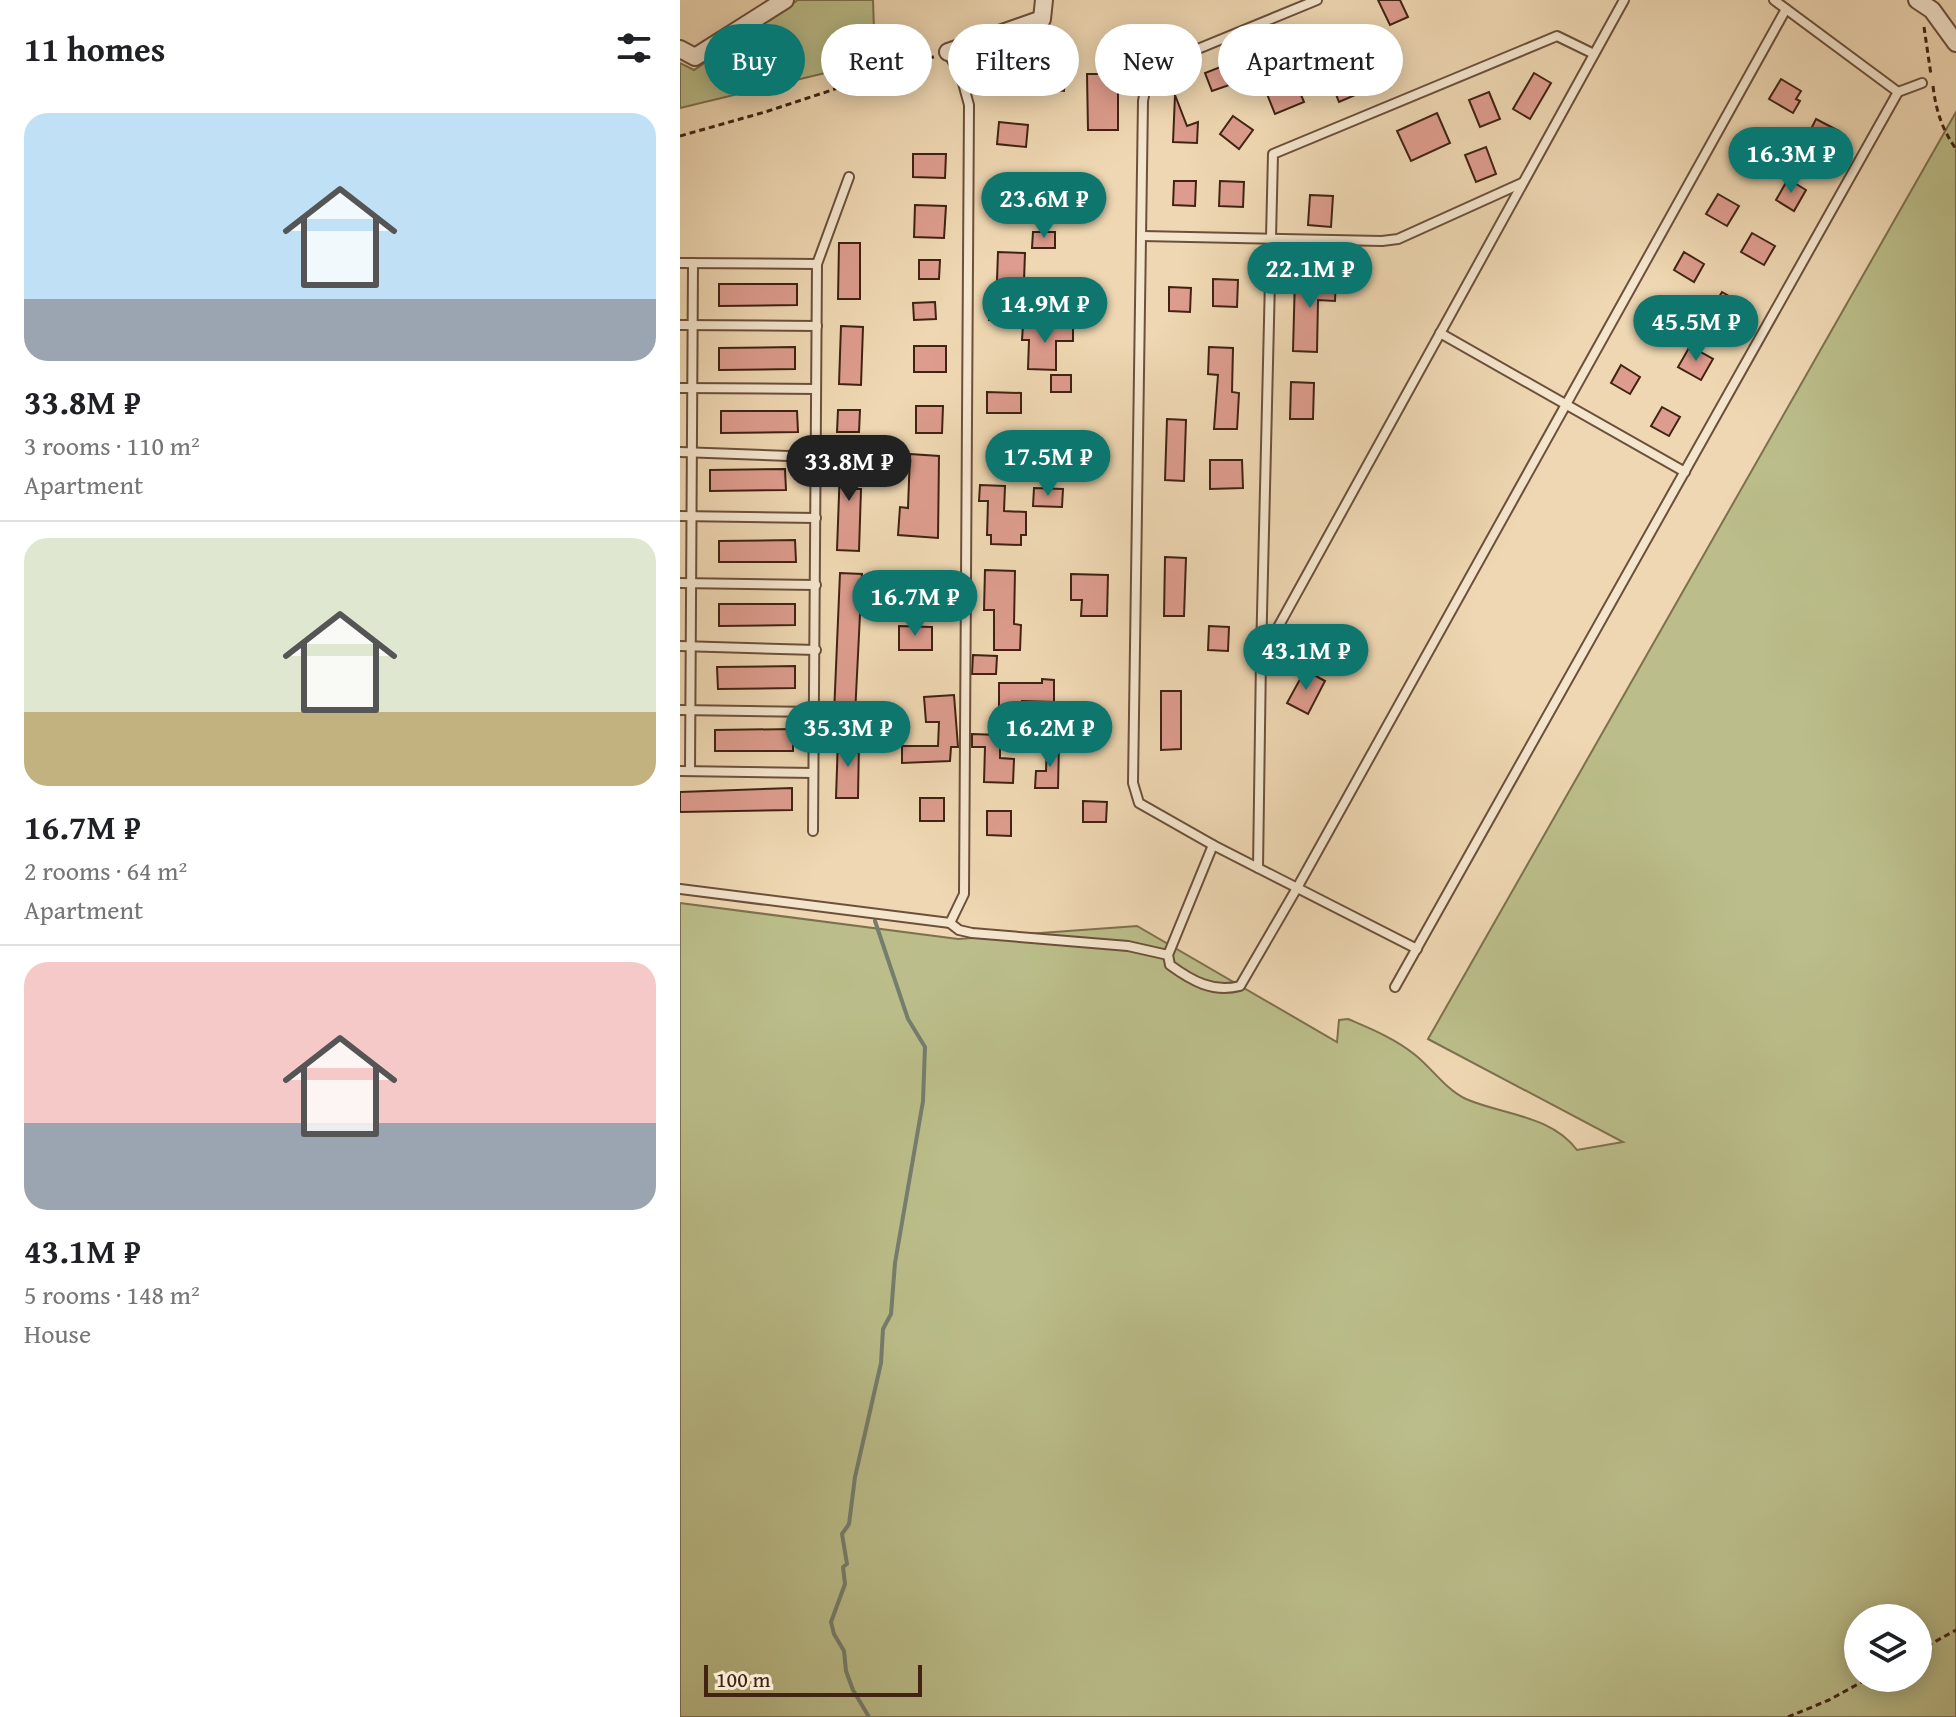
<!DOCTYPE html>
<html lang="en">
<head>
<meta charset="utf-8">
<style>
	body { margin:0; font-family:"Gentium Book Plus",serif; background:#f2f2f2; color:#202124; height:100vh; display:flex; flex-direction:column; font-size:30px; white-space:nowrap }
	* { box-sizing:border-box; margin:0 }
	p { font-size:26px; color:#757577 }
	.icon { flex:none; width:44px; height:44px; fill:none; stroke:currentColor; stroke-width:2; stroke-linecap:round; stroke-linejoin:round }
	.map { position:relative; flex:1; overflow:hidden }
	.sheet { display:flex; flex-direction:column; background:#fff; width:680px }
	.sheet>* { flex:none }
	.guide { position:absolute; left:24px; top:24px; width:760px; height:72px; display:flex; gap:16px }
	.fabs { position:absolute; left:1164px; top:1604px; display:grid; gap:16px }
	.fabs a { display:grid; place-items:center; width:88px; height:88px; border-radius:50%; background:#fff; box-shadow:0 4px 20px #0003; font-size:40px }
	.scale { position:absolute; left:24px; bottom:20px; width:218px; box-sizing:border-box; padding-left:8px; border:4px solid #402313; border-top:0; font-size:22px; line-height:28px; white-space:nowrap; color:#402313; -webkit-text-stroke:6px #f4e5cd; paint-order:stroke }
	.price { position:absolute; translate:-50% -68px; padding:0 18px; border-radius:28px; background:#0f766e; color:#fff; font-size:26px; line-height:52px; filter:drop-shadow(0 2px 4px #0008) }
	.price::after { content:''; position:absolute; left:50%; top:48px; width:24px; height:18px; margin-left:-12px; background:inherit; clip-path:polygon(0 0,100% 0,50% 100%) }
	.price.current { background:#222; color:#fff }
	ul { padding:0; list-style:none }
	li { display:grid; align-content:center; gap:16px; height:424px; padding:0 24px }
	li+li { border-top:2px solid #e0e0e0 }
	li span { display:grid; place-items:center; height:248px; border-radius:24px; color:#555 }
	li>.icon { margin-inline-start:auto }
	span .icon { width:144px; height:144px; fill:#fffc; stroke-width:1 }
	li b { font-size:34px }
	h2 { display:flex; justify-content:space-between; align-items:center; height:96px; padding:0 24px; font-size:34px }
	.chip { padding:0 28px; border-radius:36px; background:#fff; box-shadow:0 4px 20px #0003; font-size:28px; line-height:72px }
	.chip.current { background:#0f766e; color:#fff }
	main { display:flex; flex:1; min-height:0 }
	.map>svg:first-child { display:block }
</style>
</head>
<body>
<main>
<section class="sheet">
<h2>11 homes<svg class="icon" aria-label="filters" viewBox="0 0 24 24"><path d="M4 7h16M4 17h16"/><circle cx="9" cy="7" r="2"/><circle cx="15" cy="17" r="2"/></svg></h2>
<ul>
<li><span style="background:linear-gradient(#bfe0f5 75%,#9aa5b1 0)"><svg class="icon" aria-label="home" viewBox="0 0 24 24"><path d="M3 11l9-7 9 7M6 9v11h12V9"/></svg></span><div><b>33.8M ₽</b><p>3 rooms · 110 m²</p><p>Apartment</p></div></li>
<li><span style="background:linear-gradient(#dfe7d0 70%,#c2b280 0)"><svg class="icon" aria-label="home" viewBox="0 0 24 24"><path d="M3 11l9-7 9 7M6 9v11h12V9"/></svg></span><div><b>16.7M ₽</b><p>2 rooms · 64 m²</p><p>Apartment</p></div></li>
<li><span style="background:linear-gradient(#f6c9c9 65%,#9aa5b1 0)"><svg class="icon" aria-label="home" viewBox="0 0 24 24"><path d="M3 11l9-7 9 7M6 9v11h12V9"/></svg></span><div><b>43.1M ₽</b><p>5 rooms · 148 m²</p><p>House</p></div></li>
</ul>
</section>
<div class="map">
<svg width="1276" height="1717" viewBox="0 0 1276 1717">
	<rect width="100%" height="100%" fill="#eed7b2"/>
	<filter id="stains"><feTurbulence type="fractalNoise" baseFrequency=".0025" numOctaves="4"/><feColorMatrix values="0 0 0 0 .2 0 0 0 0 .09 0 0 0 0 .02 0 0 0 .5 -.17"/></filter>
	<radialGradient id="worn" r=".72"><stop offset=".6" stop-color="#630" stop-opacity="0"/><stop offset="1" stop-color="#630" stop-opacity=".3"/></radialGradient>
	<!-- green -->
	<g fill="#bbbe8a" stroke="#7e704e" stroke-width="2" fill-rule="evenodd">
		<polygon points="118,0 193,0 195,61 0,108 0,63 14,70"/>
		<path d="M1276 112V1717H0V903L278 939 457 926 657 1042 659 1020 668 1019C691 1029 714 1038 734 1054 751 1067 765 1089 786 1099 823 1115 871 1115 897 1150L943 1142 748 1039ZM1178 1618H1238V1678H1178Z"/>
	</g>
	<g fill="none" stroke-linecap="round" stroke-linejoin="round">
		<!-- stream -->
		<polyline stroke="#757e6e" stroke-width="4" points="189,1717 173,1690 166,1671 164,1651 154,1634 151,1622 165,1584 163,1567 167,1564 162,1534 169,1524 175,1477 201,1363 203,1329 211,1314 215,1263 243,1101 245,1047 228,1019 195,921"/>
	</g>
	<!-- building -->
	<g fill="#dd9c8d" stroke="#402313" stroke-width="2">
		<polygon points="698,0 720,0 728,17 710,25"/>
		<polygon points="356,59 386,61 384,91 354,88"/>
		<polygon points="553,62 561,81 532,91 525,73"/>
		<polygon points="419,66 430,66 430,74 438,74 438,130 408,130 407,74 419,74"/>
		<polygon points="669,66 680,93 659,102 648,74"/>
		<polygon points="854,73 871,83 850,119 833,109"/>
		<polygon points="1101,79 1121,91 1116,99 1120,101 1113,113 1089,99"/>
		<polygon points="616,83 624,102 595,114 587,94"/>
		<polygon points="809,92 820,119 800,127 789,100"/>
		<polygon points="495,95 507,126 518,122 517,143 493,142"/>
		<polygon points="757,113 770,143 731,161 717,131"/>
		<polygon points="553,116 573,130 559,149 540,134"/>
		<polygon points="1136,119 1159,131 1149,151 1126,139"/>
		<polygon points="319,122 348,125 346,147 317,144"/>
		<polygon points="1067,137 1087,148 1077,167 1057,156"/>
		<polygon points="806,147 816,174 796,182 785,155"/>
		<polygon points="233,154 266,154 265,178 233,177"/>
		<polygon points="355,177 382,178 382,206 355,206"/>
		<polygon points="1108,179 1126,190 1114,211 1096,200"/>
		<polygon points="494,181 516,181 515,206 493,205"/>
		<polygon points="540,181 564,182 563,207 539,206"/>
		<polygon points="1038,194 1059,206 1047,226 1026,214"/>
		<polygon points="630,195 653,196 651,227 628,225"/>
		<polygon points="235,205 266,206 264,238 234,237"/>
		<polygon points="353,232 375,232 375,248 352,248"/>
		<polygon points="1072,233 1095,246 1084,265 1061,252"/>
		<polygon points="159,243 180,243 180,299 158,299"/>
		<polygon points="318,252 345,253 344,281 317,281"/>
		<polygon points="1004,252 1024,264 1014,282 994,270"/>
		<polygon points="239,260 260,260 259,279 239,279"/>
		<polygon points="615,277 656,278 655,301 638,300 637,352 613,351"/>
		<polygon points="533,279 558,280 557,307 533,306"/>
		<polygon points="39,284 117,284 117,305 39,306"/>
		<polygon points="489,287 511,288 510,312 489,311"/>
		<polygon points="1042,292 1063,304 1052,322 1031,310"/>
		<polygon points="337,296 337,320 309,320 309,298"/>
		<polygon points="255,302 256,319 234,320 233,303"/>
		<polygon points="971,310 994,323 983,341 960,328"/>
		<polygon points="343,325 393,327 393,341 376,341 376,370 348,369 349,340 342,340"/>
		<polygon points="161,326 183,327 181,385 159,384"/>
		<rect x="234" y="346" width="32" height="26"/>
		<polygon points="1010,346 1033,359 1021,380 998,367"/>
		<polygon points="115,347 115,369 39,370 39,348"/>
		<polygon points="529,347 553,348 552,392 559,393 557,429 534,429 538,375 528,374"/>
		<polygon points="941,365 960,377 950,394 931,383"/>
		<rect x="371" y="375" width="20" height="17"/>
		<polygon points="611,382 634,383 633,419 610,419"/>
		<polygon points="307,392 341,393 341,413 307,413"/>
		<polygon points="236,406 263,406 262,433 236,433"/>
		<polygon points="982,407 1000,417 989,436 971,426"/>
		<polygon points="158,410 180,410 179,432 157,432"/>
		<polygon points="41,411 117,411 118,432 41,433"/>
		<polygon points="487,419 506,420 504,481 485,480"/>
		<polygon points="157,452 178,453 177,489 181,489 179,551 157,550 160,468 156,468"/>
		<polygon points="230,454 259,456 258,538 218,535 220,507 228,508"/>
		<polygon points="530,460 562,460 563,488 530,489"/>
		<polygon points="105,469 106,490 30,491 30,470"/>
		<polygon points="300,485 325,486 324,511 346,512 346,535 341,535 341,545 311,544 311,535 307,535 308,501 299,501"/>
		<polygon points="354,488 383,489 382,507 353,506"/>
		<polygon points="115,540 116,562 39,562 39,541"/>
		<polygon points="485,557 506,558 504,616 484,616"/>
		<polygon points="305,570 335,571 334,624 341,625 340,650 314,650 314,610 304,610"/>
		<polygon points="213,571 243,571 244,580 248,580 248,592 244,593 244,600 214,601 214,594 209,594 209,581 213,581"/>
		<polygon points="160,573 182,574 175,715 154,714"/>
		<polygon points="391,574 428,575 427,616 401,616 402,600 391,600"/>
		<polygon points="39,604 115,604 115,625 39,626"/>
		<polygon points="219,626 252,627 252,650 219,650"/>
		<polygon points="529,626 549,627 548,651 528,650"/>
		<polygon points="293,655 317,656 316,674 292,674"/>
		<polygon points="115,666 115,688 38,689 37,667"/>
		<polygon points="625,670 645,681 628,714 607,703"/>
		<polygon points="362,679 374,680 374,702 342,701 342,711 319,711 319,683 362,683"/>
		<polygon points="481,691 501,691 501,749 481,750"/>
		<polygon points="274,695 278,747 271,747 270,761 222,763 222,746 258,746 259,722 246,722 244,697"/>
		<polygon points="113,729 113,751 35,751 35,730"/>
		<polygon points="292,734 320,735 320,758 334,759 333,783 304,782 305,747 292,747"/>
		<polygon points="158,739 179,740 178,798 156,798"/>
		<polygon points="367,743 379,743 378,788 355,788 356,771 366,771"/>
		<polygon points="112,788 112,810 0,812 0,792"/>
		<rect x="240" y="798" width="24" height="23"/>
		<polygon points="403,801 427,802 426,822 403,822"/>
		<polygon points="307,811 331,811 331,836 307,835"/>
	</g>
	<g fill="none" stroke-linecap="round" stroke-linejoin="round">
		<defs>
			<g id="lane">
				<polyline points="1094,0 1218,92"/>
				<polyline points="268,53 281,76 289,105 284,894 270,923"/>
				<polyline points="462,236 702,241 718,239 842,183"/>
				<polyline points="0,263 137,264"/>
				<polyline points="0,325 137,326"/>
				<polyline points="760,333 1005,472"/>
				<polyline points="0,388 136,389"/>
				<polyline points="0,452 136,457"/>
				<polyline points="0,516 136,518"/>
				<polyline points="0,583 136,585"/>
				<polyline points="0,646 136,650"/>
				<polyline points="581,656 593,154 877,36 914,54"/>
				<polyline points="0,710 136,712"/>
				<polyline points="0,771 133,773"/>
				<polyline points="10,771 13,263"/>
				<polyline points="133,831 137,264 169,177"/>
				<polyline points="533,845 459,803 453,783 463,101 469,69 637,0"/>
				<path d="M578 868 533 845 488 955 490 965C512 981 533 993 560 986L617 888 1106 9"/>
				<polyline points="0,889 270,923 279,930 292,933 448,946 488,955"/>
				<polyline points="737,949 578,868 581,658 944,0"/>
				<polyline points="715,987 1218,92 1242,83"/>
			</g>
			<g id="street">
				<polyline points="1237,0 1252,10 1276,43"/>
				<polyline points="0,49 15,57 105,0"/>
				<polyline points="268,52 362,19 364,0"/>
			</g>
		</defs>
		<!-- lane casing -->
		<use href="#lane" stroke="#6c503b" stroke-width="12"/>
		<!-- street casing -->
		<use href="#street" stroke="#6c503b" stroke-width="20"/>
		<!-- path -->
		<g stroke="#402313" stroke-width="3" stroke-dasharray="6 4" stroke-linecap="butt">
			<polyline points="1244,27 1251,75"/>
			<path d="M1253 86C1256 111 1262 129 1276 149"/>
			<polyline points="0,136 85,112 256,56"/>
			<polyline points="1238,1651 1276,1630"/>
			<polyline points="1108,1717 1149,1700 1189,1678"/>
		</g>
		<!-- lane -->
		<use href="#lane" stroke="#f4e5cd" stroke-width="8"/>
		<!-- street -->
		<use href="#street" stroke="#f4e5cd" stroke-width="16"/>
	</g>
	<rect width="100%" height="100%" filter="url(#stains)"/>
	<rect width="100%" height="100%" fill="url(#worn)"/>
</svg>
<div class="fabs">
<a><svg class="icon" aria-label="layers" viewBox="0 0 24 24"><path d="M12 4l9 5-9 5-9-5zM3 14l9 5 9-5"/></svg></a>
</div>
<div class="scale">100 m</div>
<b class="price" style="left:1111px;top:195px">16.3M ₽</b>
<b class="price" style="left:364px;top:240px">23.6M ₽</b>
<b class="price" style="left:630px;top:310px">22.1M ₽</b>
<b class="price" style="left:365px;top:345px">14.9M ₽</b>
<b class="price" style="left:1016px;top:363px">45.5M ₽</b>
<b class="price" style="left:368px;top:498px">17.5M ₽</b>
<b class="price current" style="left:169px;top:503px">33.8M ₽</b>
<b class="price" style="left:235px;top:638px">16.7M ₽</b>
<b class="price" style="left:626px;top:692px">43.1M ₽</b>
<b class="price" style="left:168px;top:769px">35.3M ₽</b>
<b class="price" style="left:370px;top:769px">16.2M ₽</b>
<div class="guide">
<a class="chip current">Buy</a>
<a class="chip">Rent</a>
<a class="chip">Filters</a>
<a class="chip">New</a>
<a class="chip">Apartment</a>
</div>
</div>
</main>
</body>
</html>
